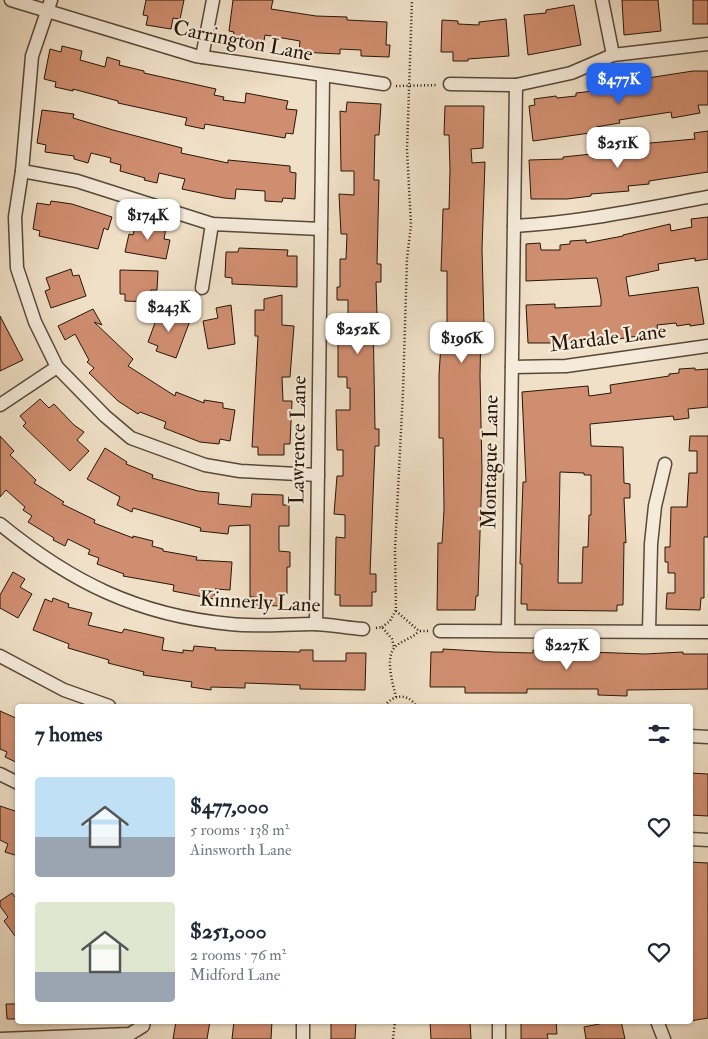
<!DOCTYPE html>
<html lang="en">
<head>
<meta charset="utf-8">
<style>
	body { margin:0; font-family:"IM FELL Double Pica",serif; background:#f6f6f7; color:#1f2937; height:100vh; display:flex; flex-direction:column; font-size:19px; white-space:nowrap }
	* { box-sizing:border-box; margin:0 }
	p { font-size:16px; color:#747a83 }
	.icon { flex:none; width:28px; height:28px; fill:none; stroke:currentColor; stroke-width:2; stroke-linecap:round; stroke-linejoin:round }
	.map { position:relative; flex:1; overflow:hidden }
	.sheet { position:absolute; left:15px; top:704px; width:678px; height:320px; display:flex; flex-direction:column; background:#fff; border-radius:5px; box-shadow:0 1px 4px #0004 }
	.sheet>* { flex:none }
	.price { position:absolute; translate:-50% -42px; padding:0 11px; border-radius:10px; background:#fff; color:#222; font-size:16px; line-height:32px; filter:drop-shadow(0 1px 2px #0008) }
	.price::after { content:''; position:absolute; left:50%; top:30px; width:15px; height:11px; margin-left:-8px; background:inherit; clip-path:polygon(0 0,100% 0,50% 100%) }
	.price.current { background:#2563eb; color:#fff }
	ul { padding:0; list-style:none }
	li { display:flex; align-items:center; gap:15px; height:125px; padding:0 20px }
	li span { display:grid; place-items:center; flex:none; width:140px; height:100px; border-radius:5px; color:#555 }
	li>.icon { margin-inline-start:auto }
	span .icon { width:60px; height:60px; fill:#fffc; stroke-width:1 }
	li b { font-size:21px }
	h2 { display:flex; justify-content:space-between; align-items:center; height:60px; padding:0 20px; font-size:21px }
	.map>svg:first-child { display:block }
</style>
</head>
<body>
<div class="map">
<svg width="708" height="1039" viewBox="0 0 708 1039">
	<rect width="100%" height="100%" fill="#f0e0c7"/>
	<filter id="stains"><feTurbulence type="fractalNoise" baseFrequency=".004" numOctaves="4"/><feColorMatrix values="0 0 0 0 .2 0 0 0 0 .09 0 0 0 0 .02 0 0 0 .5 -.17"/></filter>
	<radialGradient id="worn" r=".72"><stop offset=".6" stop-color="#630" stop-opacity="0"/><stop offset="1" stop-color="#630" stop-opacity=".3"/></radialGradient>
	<!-- building -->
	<g fill="#d08e70" stroke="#261608" fill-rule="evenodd">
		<polygon points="146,0 184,0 180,19 173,18 171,29 146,25 148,16 143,15"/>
		<polygon points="233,0 273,0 271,9 316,16 347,17 347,20 387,22 386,45 390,45 389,57 361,56 361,50 340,49 340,54 299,52 300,41 265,35 263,47 232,43 234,32 229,31"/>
		<polygon points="622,0 658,0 661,31 624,35"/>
		<rect x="693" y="0" width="15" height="24"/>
		<polygon points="574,5 581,45 528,55 524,15 546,13 546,10"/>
		<polygon points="506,19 509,56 468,59 468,61 453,61 453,52 441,52 442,20 458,21 458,24 479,25 479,22"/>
		<polygon points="62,46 82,51 80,60 105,67 107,57 120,61 119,65 144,71 144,73 216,89 214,95 224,97 223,100 245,103 246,93 288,101 286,109 297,110 293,134 286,133 285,138 205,124 204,129 185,125 187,118 118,103 118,101 73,89 73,91 55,87 56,82 44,79 50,49 61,52"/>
		<polygon points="693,71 708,71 708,105 698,105 700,113 672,118 671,112 619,120 620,123 596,127 597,132 533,141 529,106 535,105 534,99 556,96 557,98 576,96 576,93 610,89 609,84"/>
		<polygon points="347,102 381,104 379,135 375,135 374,180 379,180 377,264 381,264 381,282 376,282 377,315 373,315 375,429 379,429 379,446 375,446 370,574 376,574 376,592 372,592 372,606 340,606 340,595 335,595 336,537 345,538 345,515 334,514 337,476 343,476 343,450 337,450 336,410 350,410 350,388 347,388 347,377 338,377 338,322 348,322 348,300 337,300 337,287 340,287 340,259 346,259 347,234 341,234 339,194 354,195 354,171 341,171 340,111 346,112"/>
		<polygon points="445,106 484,106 483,148 471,149 472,163 485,162 482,249 484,325 481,326 480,376 482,471 478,596 476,596 475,610 437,610 438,543 442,543 444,509 443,438 439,438 439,375 441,343 445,343 447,321 447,271 441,271 442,242 443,209 449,209 450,170 449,135 444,135"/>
		<polygon points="42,110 74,114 73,118 113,130 182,148 181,153 228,163 228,160 290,166 290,172 296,173 295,199 283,198 282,202 265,201 265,191 236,189 235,199 224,198 182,189 185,179 159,173 157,183 144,180 145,178 120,171 121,165 110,162 111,158 91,153 88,163 74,159 74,156 45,152 46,145 37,143"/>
		<polygon points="708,131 708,172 649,181 649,184 628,186 629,191 591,194 591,196 567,199 531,199 529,160 563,159 563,157 592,154 592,158 629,154 628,145 695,139 694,133"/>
		<polygon points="51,201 72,204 112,217 108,230 104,228 98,249 39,236 40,231 33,229 37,203 50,205"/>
		<polygon points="708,217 708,259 695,261 695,258 658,264 659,270 626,277 629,296 698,287 704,324 690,326 690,324 677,326 676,323 657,325 658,333 592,343 528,343 526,305 555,304 555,308 601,306 601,299 597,278 526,281 526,244 540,243 541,250 560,250 560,245 570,244 570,241 586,240 586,243 623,236 623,235 670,224 671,231 692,227 691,219"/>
		<polygon points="136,222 166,228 164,239 170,240 166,259 125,252 129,234 133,235"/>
		<polygon points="239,248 288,250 287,256 297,256 297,287 232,284 232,278 225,277 226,252 238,252"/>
		<polygon points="71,269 73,276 79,275 86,296 51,308 45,291 50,289 46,278"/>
		<polygon points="120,270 158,271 157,290 151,290 151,302 125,301 125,294 120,294"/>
		<polygon points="282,295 282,325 294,326 290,377 282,377 283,401 292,401 290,444 284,444 284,455 258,455 258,447 252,447 258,336 255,336 255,310 264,310 264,299"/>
		<polygon points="231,305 235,344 208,349 203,321 218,318 216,308"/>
		<polygon points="93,309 102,325 94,322 133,359 128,366 175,396 176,392 204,403 204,400 223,403 223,408 235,410 230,441 220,439 219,444 200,442 164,428 166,422 140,412 138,414 118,401 89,373 94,368 87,362 89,360 75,334 65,340 58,326"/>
		<polygon points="159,312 170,316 171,312 191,318 176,358 156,351 158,346 148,342"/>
		<polygon points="0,316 23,360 0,371"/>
		<path d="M695 368V370L708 369V407L688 409 689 418 674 420 673 416 590 424 591 446 623 447 624 483 630 484V498H624L626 543 624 542 623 605H617V611L527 610V604H521L522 564H520L523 482H526L522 392 588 386 589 396 611 393 610 385 669 376V374L679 373V369ZM560 472 584 473V475H591V515H589L588 547H583L582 583H558Z"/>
		<polygon points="40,399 49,408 54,404 74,425 84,432 77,440 89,451 70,471 23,426 26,423 20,416"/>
		<polygon points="0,436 14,451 10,455 36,480 34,483 64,502 62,504 95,520 94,523 133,538 133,536 153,541 152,546 163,549 163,551 197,557 196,560 232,562 230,590 215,589 214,599 173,591 174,585 123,576 124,574 97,564 99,558 88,554 90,550 68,539 65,546 53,540 54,538 28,522 32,516 23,510 25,507 6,490 0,497"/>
		<polygon points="690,436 708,436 708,537 704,537 704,598 701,598 700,610 666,609 667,593 675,593 675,573 668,573 668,562 665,562 665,547 670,547 671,507 687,507 689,473 697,473 697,451 689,451"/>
		<polygon points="105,448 127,462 126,464 153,475 152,478 198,491 219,493 218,504 251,507 252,494 283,495 283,505 289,505 289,526 279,526 279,551 290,552 290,567 287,567 287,594 281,594 280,606 255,605 255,597 250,597 250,525 229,526 228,534 200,531 201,528 133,508 132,512 117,505 120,497 87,479"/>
		<polygon points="13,572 25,579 20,587 32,594 18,618 0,608 0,595"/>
		<polygon points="53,598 69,604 68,607 92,613 88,625 122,633 124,629 164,638 162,650 183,653 183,650 193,651 194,646 216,648 215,650 300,652 300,650 313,650 313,661 346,661 346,653 366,653 365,690 300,689 300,685 245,683 245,688 211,687 211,690 191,687 192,682 143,675 144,672 108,663 109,660 68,648 69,644 33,630 45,599 52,602"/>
		<polygon points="443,649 494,652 533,653 533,650 645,654 683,652 683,654 708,654 708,689 627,690 627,696 598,695 598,689 527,689 527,693 465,693 465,687 430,687 431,652 443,652"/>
		<polygon points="0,711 18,719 18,763 5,757 7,752 0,749"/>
		<polygon points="690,773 708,774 708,816 690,815"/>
		<polygon points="0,806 18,812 18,856 5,852 8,844 0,840"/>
		<polygon points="690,862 708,863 708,1018 690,1021"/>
		<polygon points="12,893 18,901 18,940 4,921 8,917 0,906 0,901"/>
		<polygon points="6,1004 18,1004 18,1019 7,1019"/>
		<polygon points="176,1021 210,1021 207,1039 173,1039"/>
		<polygon points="234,1021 272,1021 271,1039 232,1039"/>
		<polygon points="331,1021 356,1021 355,1039 331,1039"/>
		<polygon points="430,1021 470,1021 471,1039 431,1039"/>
		<polygon points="556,1021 557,1034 547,1034 548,1039 521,1039 521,1022"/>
		<polygon points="614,1021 621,1021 625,1039 586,1039 584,1027"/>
	</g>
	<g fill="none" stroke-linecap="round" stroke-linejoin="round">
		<defs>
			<g id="minor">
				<polyline points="11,0 196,56 384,84"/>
				<polyline points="51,0 32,56 22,171 15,217 17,268 35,322 57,367 105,416 131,438 205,465 240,471 318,475"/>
				<polyline points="602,0 613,55"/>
				<polyline points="202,57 213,0"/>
				<polyline points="450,84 516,85 571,73 613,55 708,44"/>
				<polyline points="22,171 77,181 212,224 321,229"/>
				<path d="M514 226C582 222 642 209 708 197"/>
				<polyline points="202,288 212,224"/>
				<polyline points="512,367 566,366 708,346"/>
				<polyline points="0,405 57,367"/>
				<path d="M0 524C71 582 137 615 230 624 257 627 286 624 313 624 330 624 346 628 363 629"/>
				<polyline points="316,624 323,76"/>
				<polyline points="508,630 516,85"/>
				<polyline points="440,631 708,632"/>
				<polyline points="649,631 651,544 655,506 665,464"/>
				<polyline points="0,656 64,690 109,706"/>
				<polyline points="690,736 708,737"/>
				<polyline points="0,774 18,783"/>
				<polyline points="690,839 708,840"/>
				<polyline points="499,1021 499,1039"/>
				<polyline points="657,1021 664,1039"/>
				<polyline points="0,1039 130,1034 143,1026 144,1021"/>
				<polyline points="303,1039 303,1021"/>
			</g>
		</defs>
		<!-- minor casing -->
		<use href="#minor" stroke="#584838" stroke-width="15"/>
		<!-- path -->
		<g stroke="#261608" stroke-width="2.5" stroke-dasharray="1 2.5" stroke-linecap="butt">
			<polyline points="396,86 438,85"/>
			<polyline points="396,611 419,631 428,631"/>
			<polyline points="382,627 390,621 396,610 395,550 403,391 407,259 411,225 407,150 412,0"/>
			<polyline points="376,628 382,627 392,639 394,647"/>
			<path d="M396 697C393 684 384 657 396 646 403 640 413 638 419 631"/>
			<path d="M385 706C393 694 408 693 416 706"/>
			<polyline points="393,1039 395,1021"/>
		</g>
		<!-- minor -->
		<use href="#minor" stroke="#f5ebdb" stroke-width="12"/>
	</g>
	<g text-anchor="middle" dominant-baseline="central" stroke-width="4.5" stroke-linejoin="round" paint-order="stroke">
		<!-- street labels -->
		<g font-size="21" fill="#261608" stroke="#f5ebdb">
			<text transform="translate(243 41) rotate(11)">Carrington Lane</text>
			<text transform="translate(608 338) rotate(-7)">Mardale Lane</text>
			<text transform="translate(298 440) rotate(-89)">Lawrence Lane</text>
			<text transform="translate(490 462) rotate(-89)">Montague Lane</text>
			<text transform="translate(260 602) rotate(3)">Kinnerly Lane</text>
		</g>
	</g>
	<rect width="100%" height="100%" filter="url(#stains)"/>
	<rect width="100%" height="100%" fill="url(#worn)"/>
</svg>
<b class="price current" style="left:619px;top:105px">$477K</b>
<b class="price" style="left:618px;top:169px">$251K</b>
<b class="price" style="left:148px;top:241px">$174K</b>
<b class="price" style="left:169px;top:333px">$243K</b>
<b class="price" style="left:358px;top:355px">$252K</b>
<b class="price" style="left:462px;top:364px">$196K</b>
<b class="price" style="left:567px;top:671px">$227K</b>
<section class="sheet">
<h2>7 homes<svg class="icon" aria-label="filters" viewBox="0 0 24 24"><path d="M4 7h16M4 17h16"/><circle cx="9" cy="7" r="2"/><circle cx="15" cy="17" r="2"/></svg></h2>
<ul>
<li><span style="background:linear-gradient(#bfe0f5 60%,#9aa5b1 0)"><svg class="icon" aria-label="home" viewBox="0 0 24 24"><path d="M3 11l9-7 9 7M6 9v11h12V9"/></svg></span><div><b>$477,000</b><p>5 rooms · 138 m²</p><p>Ainsworth Lane</p></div><svg class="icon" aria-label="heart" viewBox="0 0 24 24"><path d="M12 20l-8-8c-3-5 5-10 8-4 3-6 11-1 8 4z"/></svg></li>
<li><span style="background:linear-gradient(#dfe7d0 70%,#9aa5b1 0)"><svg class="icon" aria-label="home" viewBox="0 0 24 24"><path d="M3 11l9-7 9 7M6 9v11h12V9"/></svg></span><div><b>$251,000</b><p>2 rooms · 76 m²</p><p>Midford Lane</p></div><svg class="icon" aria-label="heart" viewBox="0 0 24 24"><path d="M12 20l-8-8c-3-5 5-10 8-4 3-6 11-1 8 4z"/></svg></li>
</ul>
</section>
</div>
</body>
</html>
